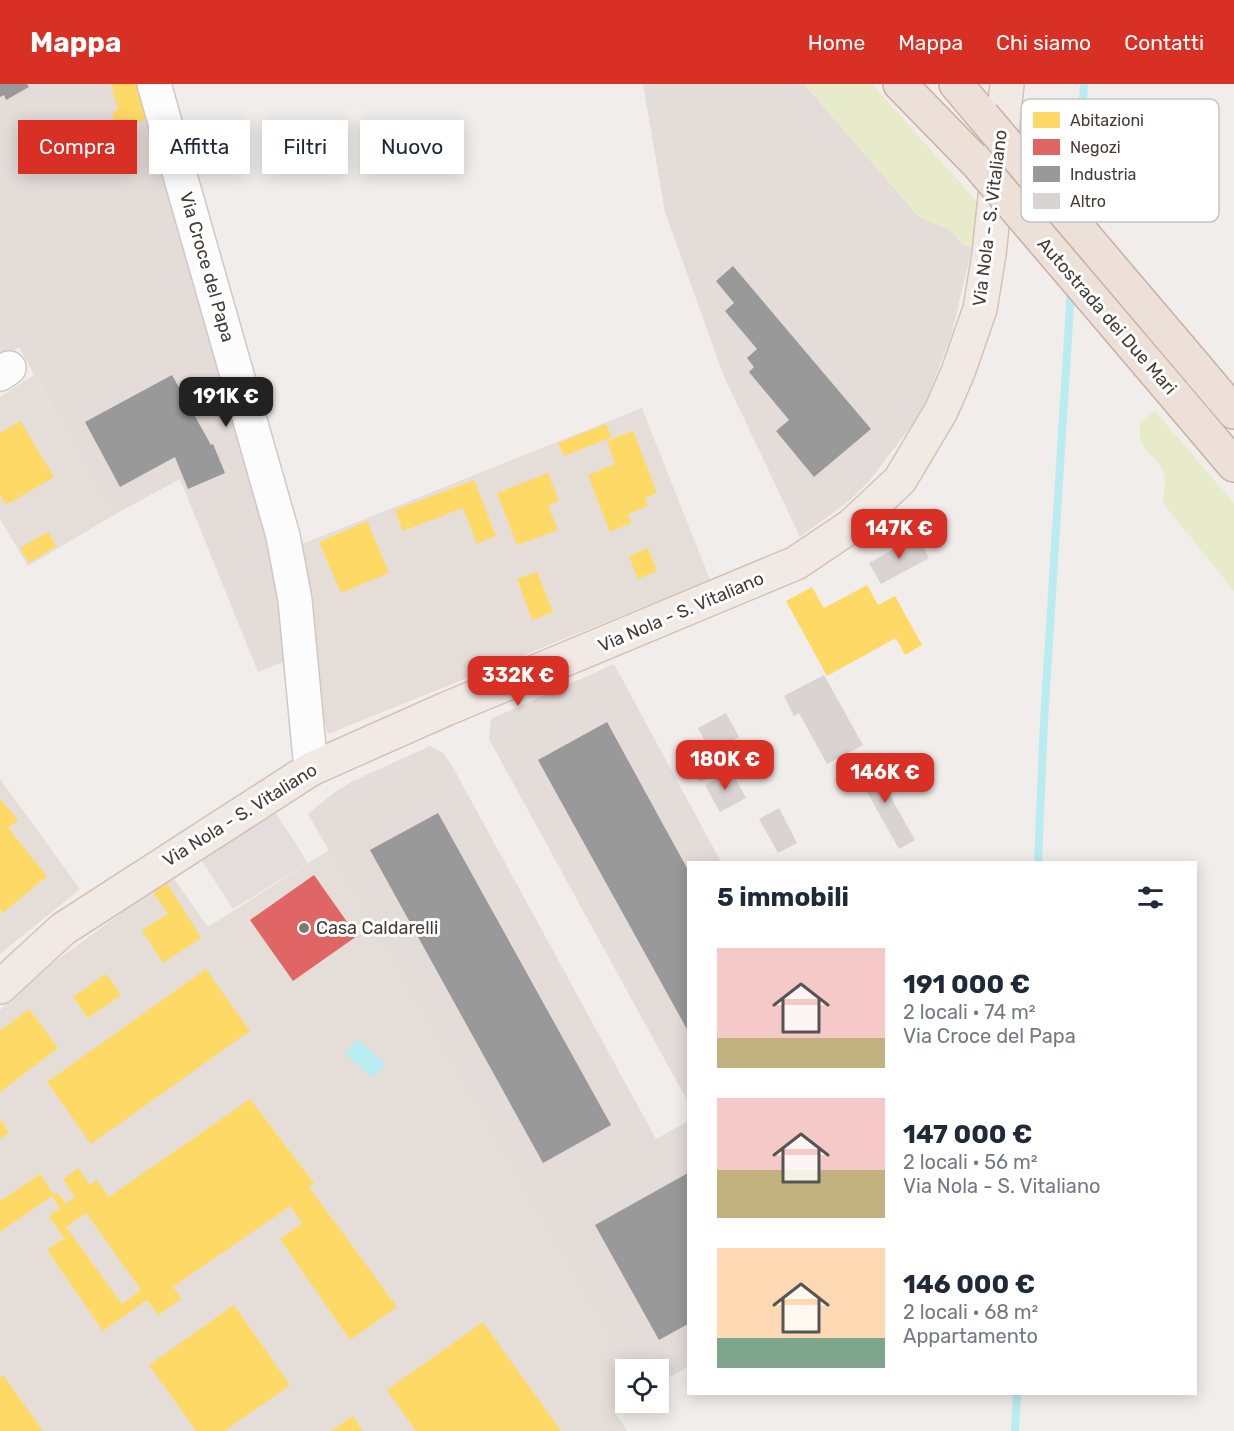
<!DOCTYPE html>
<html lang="it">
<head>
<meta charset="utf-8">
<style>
	body { margin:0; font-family:Rubik,sans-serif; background:#f6f6f7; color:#1f2937; height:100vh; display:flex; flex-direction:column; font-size:22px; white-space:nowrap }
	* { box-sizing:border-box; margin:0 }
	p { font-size:20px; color:#747a83 }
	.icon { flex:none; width:33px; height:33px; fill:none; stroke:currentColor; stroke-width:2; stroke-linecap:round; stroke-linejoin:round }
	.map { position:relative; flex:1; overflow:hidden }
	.side { position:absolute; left:687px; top:777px; width:510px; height:534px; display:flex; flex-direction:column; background:#fff; border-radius:0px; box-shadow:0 3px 15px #0003 }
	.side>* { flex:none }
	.top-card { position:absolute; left:18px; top:36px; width:570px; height:54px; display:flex; gap:12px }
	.controls { position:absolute; left:615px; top:1275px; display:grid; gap:12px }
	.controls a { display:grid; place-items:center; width:54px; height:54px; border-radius:0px; background:#fff; box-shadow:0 3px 15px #0003; font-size:30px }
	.price { position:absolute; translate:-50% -51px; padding:0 14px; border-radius:12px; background:#d93025; color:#fff; font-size:20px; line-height:39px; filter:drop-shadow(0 2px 3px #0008) }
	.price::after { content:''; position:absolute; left:50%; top:36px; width:18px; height:14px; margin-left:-9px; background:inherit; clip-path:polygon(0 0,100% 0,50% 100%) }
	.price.current { background:#222; color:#fff }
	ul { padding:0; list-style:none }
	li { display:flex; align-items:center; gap:18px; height:150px; padding:0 30px }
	li span { display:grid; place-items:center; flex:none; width:168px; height:120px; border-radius:0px; color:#555 }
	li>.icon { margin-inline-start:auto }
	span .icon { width:72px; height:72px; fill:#fffc; stroke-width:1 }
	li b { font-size:26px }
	h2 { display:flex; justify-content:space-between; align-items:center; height:72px; padding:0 30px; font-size:26px }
	.tag { padding:0 21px; border-radius:0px; background:#fff; box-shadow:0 3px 15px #0003; font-size:21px; line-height:54px }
	.tag.current { background:#d93025; color:#fff }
	header { display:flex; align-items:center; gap:36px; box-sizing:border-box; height:84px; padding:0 30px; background:#d93025; color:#fff }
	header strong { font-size:28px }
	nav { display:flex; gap:33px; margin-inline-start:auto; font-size:21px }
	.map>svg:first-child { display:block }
</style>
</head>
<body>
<header>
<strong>Mappa</strong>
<nav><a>Home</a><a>Mappa</a><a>Chi siamo</a><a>Contatti</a></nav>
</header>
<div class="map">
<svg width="1234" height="1347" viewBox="0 0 1234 1347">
	<rect width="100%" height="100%" fill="#f1edea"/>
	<!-- residential -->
	<g fill="#e5ddd7">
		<polygon points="34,291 112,432 28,482 0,435 0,313"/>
		<polygon points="642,324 710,496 328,650 310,593 297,462"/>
		<polygon points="0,695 80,805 0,870"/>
		<polygon points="329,766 626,1285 627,1319 615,1328 627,1347 0,1347 0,926 52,880 172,792 208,843"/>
	</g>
	<!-- industrial -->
	<g fill="#e3dcd9">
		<polygon points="0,0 141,0 281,497 290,575 258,588 180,395 112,432 19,263 0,275"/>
		<polygon points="643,0 804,0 918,132 951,147 962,160 972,163 952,249 927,315 915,337 870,396 849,417 800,453 723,290 665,128"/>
		<polygon points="614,580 721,778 688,778 688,1018 489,655 491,635"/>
		<polygon points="430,662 443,669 451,680 656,1055 688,1037 688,1283 659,1299 658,1286 626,1285 308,730 335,708 353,697"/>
	</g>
	<!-- green -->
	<g fill="#e8ebc9">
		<polygon points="804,0 872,0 979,120 972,163 962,160 951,147 918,132"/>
		<path d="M1155 327 1234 419V507L1163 419C1163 412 1166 402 1165 394 1161 370 1136 372 1140 338Z"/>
	</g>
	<!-- parking -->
	<polygon fill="#e3dedb" points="272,723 308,779 233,825 197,769"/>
	<!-- water -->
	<polygon fill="#b9ecf0" points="357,955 386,980 373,994 345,970"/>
	<!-- homes -->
	<g fill="#ffd966" fill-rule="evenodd">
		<polygon points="111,0 141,0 152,34 116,45 112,28 118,26"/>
		<polygon points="20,337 54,393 6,421 0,411 0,349"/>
		<polygon points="606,340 612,353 564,372 558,359"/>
		<polygon points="633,347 657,409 645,414 648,422 628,430 631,439 610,448 588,391 615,380 607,357"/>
		<polygon points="548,389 559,417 548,421 558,446 517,461 497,409"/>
		<polygon points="474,396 496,452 477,460 463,424 403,447 395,426"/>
		<polygon points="367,437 389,489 341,509 319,458"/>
		<polygon points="48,448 57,462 29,479 20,464"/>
		<polygon points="648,464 657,487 638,495 629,472"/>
		<polygon points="537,488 553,528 532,536 517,495"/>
		<polygon points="867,501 878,521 895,512 922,561 905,571 896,554 827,592 786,517 812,503 824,524"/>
		<polygon points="0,715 18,736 8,744 47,792 3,829 0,826"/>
		<polygon points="167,799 201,854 163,879 142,846 168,830 153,808"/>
		<polygon points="206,885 250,947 91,1060 47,998"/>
		<polygon points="106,890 121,911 88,934 73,913"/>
		<polygon points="29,925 58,964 0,1008 0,947"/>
		<path d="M250 1015 314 1099 309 1103 397 1223 350 1256 280 1155 302 1139 290 1122 173 1203 181 1215 158 1231 147 1216 103 1247 47 1166 64 1154 49 1132 60 1124 52 1112 0 1148V1117L40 1090 54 1111 58 1109 66 1120 75 1113 63 1095 78 1084 90 1101 97 1096 109 1113ZM86 1129 141 1206 122 1220 66 1143Z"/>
		<polygon points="0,1035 9,1048 0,1055"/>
		<polygon points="234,1221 290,1301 225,1347 196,1347 149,1281"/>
		<polygon points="483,1238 561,1347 416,1347 387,1306"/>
		<polygon points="3,1291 43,1347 0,1347 0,1294"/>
		<polygon points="353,1332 363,1347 330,1347"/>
	</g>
	<!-- shops -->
	<polygon fill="#e06666" points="314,791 357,852 293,897 250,836"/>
	<!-- industry -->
	<g fill="#999">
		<polygon points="0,0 27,0 29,3 6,16 4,11 0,13"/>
		<polygon points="733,182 871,345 814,393 776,347 789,336 749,288 754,283 747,274 757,265 725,227 734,219 716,197"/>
		<polygon points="172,291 211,361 213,360 225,389 188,405 175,373 120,403 85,338"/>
		<polygon points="607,638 688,786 688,947 538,676"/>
		<polygon points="438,729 611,1041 543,1079 370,766"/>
		<polygon points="688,1089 688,1240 659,1256 595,1141"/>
	</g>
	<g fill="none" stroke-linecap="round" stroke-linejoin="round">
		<!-- stream -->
		<g stroke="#b9ecf0" stroke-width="8">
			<polyline points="1076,127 1084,0"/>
			<polyline points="1038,778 1044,637 1071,205"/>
			<polyline points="1015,1347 1017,1310"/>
		</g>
	</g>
	<!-- building -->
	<g fill="#d9d4d1">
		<polygon points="917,452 929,474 881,500 869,479"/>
		<polygon points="824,591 863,661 827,680 799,629 794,632 784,612"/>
		<polygon points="726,629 739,653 724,661 734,679 700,698 690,679 711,668 698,644"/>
		<polygon points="870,676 915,756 899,765 854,685"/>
		<polygon points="731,687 746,714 720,728 705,701"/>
		<polygon points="779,724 797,759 778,769 759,735"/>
	</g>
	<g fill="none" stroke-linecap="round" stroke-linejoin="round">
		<defs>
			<g id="minor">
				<polyline points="154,0 283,452 295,516 311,685"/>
				<polyline points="0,290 9,284"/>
			</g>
			<polyline id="major" points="0,903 63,845 311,685 446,625 796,479 851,442 900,396 941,327 958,288 980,225 989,170 1007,0"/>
			<g id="highway">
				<polyline points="900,0 978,80"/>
				<polyline points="956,0 983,32"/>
				<polyline points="1195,282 1234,328"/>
				<polyline points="1173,309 1234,381"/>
			</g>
		</defs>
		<!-- minor casing -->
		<use href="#minor" stroke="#cec9c6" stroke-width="36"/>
		<!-- major casing -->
		<use href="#major" stroke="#d4c2b6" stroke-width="36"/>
		<!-- highway casing -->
		<use href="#highway" stroke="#c9b0a4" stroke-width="36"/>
		<!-- minor -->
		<use href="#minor" stroke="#fdfcfc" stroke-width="33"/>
		<!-- major -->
		<use href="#major" stroke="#f1eae4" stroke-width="33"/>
		<!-- highway -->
		<use href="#highway" stroke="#ece0d9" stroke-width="33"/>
		<defs>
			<g id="highway-bridge">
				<polyline points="983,32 1195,282"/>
				<polyline points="978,80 1173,309"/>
			</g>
		</defs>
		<!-- highway-bridge casing -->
		<use href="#highway-bridge" stroke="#c9b0a4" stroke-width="36" stroke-linecap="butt"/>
		<!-- highway-bridge -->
		<use href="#highway-bridge" stroke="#ece0d9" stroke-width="33"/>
	</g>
	<!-- markers -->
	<circle fill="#827974" stroke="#fff" stroke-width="2" cx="304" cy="844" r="6"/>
	<g text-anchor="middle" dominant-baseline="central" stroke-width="6" stroke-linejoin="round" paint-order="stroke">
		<!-- street labels -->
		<g font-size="18" fill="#473b35" stroke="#fff">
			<text transform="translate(990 134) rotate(-83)">Via Nola - S. Vitaliano</text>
			<text transform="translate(207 183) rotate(74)">Via Croce del Papa</text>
			<text transform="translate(1107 232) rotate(49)">Autostrada dei Due Mari</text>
			<text transform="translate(681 528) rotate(-23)">Via Nola - S. Vitaliano</text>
			<text transform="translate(240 731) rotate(-32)">Via Nola - S. Vitaliano</text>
		</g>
		<!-- poi labels -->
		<g font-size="18" fill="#473b35" stroke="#fff" text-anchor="start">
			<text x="316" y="844">Casa Caldarelli</text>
		</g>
	</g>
	<!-- legend -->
	<rect x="1021" y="15" width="198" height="123" rx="9" fill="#fff" stroke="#c8c4c2" stroke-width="1.5"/>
	<rect x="1033" y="28" width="27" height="16" fill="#ffd966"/>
	<rect x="1033" y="55" width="27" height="16" fill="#e06666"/>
	<rect x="1033" y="82" width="27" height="16" fill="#999"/>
	<rect x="1033" y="109" width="27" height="16" fill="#d9d4d1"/>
	<g font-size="16" fill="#473b35">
		<text x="1070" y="42">Abitazioni</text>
		<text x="1070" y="69">Negozi</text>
		<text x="1070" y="96">Industria</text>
		<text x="1070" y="123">Altro</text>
	</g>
</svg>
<div class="controls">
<a><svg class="icon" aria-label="locate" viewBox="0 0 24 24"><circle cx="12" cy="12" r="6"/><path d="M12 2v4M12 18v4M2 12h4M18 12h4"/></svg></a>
</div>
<b class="price current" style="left:226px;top:344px">191K €</b>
<b class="price" style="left:899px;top:476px">147K €</b>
<b class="price" style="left:518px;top:623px">332K €</b>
<b class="price" style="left:725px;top:707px">180K €</b>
<b class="price" style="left:885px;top:720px">146K €</b>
<div class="top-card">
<a class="tag current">Compra</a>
<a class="tag">Affitta</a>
<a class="tag">Filtri</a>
<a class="tag">Nuovo</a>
</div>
<section class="side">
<h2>5 immobili<svg class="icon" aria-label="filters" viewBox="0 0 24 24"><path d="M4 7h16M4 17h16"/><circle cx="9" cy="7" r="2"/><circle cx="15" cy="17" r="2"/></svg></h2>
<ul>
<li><span style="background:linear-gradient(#f6c9c9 75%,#c2b280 0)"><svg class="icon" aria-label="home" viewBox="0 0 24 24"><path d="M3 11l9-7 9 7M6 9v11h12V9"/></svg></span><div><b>191 000 €</b><p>2 locali · 74 m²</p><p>Via Croce del Papa</p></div></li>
<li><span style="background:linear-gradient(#f6c9c9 60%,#c2b280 0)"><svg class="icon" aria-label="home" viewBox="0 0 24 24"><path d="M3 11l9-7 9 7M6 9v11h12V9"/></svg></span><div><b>147 000 €</b><p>2 locali · 56 m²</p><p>Via Nola - S. Vitaliano</p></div></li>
<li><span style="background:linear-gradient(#ffd9b3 75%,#7fa58c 0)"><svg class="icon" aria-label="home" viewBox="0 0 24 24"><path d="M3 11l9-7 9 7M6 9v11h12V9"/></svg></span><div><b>146 000 €</b><p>2 locali · 68 m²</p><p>Appartamento</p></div></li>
</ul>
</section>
</div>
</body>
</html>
